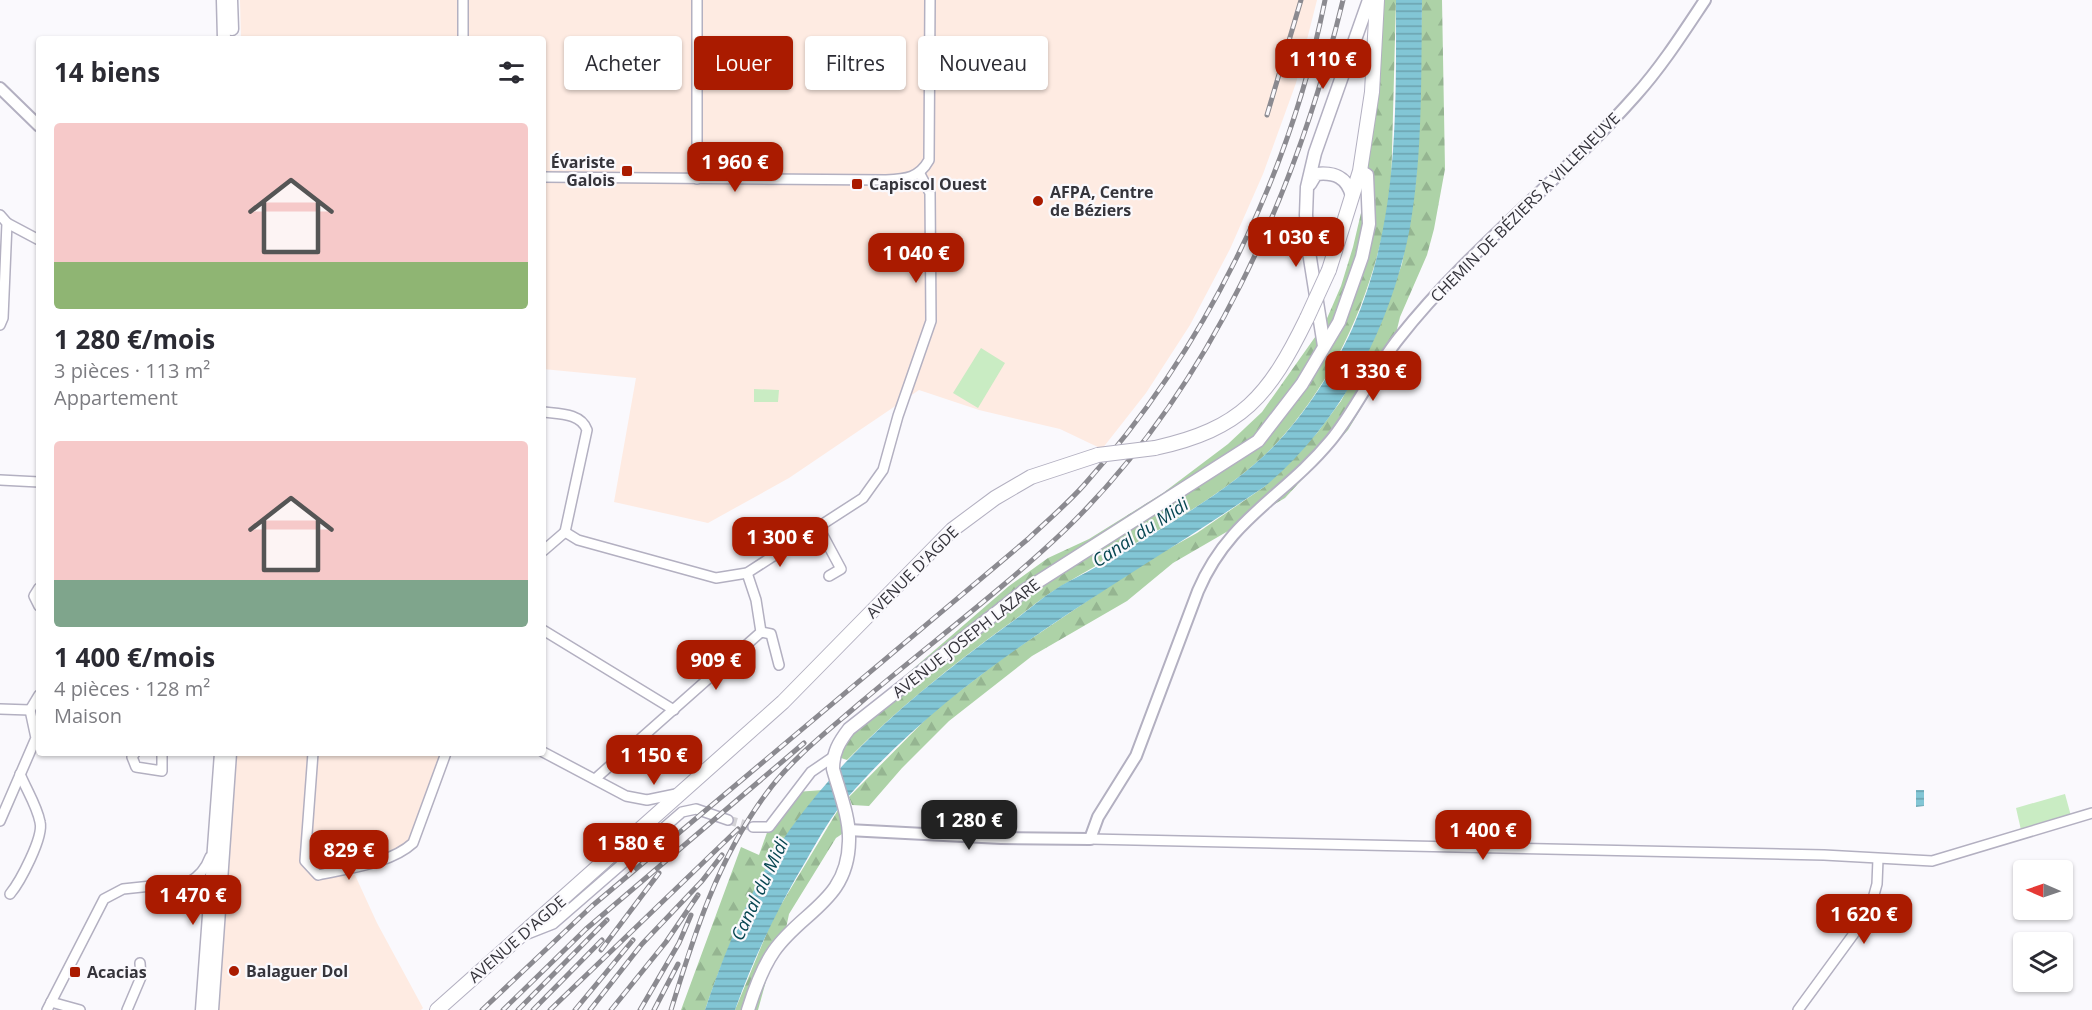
<!DOCTYPE html>
<html lang="fr">
<head>
<meta charset="utf-8">
<style>
	body { margin:0; font-family:"Open Sans",sans-serif; background:#f7f7f7; color:#2b2b33; height:100vh; display:flex; flex-direction:column; font-size:22px; white-space:nowrap }
	* { box-sizing:border-box; margin:0 }
	p { font-size:20px; color:#7c7c81 }
	.icon { flex:none; width:33px; height:33px; fill:none; stroke:currentColor; stroke-width:2; stroke-linecap:round; stroke-linejoin:round }
	.map { position:relative; flex:1; overflow:hidden }
	.drawer { position:absolute; left:36px; top:36px; width:510px; height:720px; display:flex; flex-direction:column; background:#fff; border-radius:6px; box-shadow:0 2px 4px #0004 }
	.drawer>* { flex:none }
	.guide { position:absolute; left:564px; top:36px; width:570px; height:54px; display:flex; gap:12px }
	.needle { width:39px; rotate:272deg }
	.buttons { position:absolute; left:2013px; top:860px; display:grid; gap:12px }
	.buttons a { display:grid; place-items:center; width:60px; height:60px; border-radius:6px; background:#fff; box-shadow:0 2px 4px #0004; font-size:30px }
	.price { position:absolute; translate:-50% -51px; padding:0 14px; border-radius:12px; background:#aa1b00; color:#fff; font-size:20px; line-height:39px; filter:drop-shadow(0 2px 3px #0008) }
	.price::after { content:''; position:absolute; left:50%; top:36px; width:18px; height:14px; margin-left:-9px; background:inherit; clip-path:polygon(0 0,100% 0,50% 100%) }
	.price.on { background:#222; color:#fff }
	ul { padding:0; list-style:none }
	li { display:grid; align-content:center; gap:12px; height:318px; padding:0 18px }
	li span { display:grid; place-items:center; height:186px; border-radius:6px; color:#555 }
	li>.icon { margin-inline-start:auto }
	span .icon { width:108px; height:108px; fill:#fffc; stroke-width:1 }
	li b { font-size:26px }
	h2 { display:flex; justify-content:space-between; align-items:center; height:72px; padding:0 18px; font-size:26px }
	.pill { padding:0 21px; border-radius:6px; background:#fff; box-shadow:0 2px 4px #0004; font-size:21px; line-height:54px }
	.pill.on { background:#aa1b00; color:#fff }
	.map>svg:first-child { display:block }
</style>
</head>
<body>
<div class="map">
<svg width="2092" height="1010" viewBox="0 0 2092 1010">
	<defs>
		<pattern id="forest-firs" width="22" height="20" patternUnits="userSpaceOnUse" patternTransform="scale(1.5)"><rect width="22" height="20" fill="#add2a7"/><path d="M5 1l3.5 6h-7zM16 11l3.5 6h-7z" fill="#95b591"/></pattern>
		<pattern id="water-rules" width="6" height="5" patternUnits="userSpaceOnUse" patternTransform="scale(1.5)"><rect width="6" height="5" fill="#82c6d5"/><path d="M0 2.5h6" fill="none" stroke="#6ba2ae"/></pattern>
	</defs>
	<rect width="100%" height="100%" fill="#faf9fd"/>
	<!-- industrial -->
	<g fill="#feebe2">
		<polygon points="240,0 1317,0 1296,83 1263,174 1230,249 1190,325 1146,393 1102,449 1060,429 979,410 919,390 789,478 708,523 614,502 636,378 543,369 543,39 241,39"/>
		<polygon points="236,753 447,753 413,850 350,875 355,875 377,923 423,1008 421,1010 218,1010"/>
	</g>
	<!-- grass -->
	<g fill="#c9ecc3">
		<polygon points="981,348 1005,363 978,408 953,393"/>
		<polygon points="754,389 779,390 778,402 754,402"/>
		<polygon points="2065,794 2071,816 2021,830 2016,808"/>
	</g>
	<!-- forest -->
	<g fill="url(#forest-firs)">
		<path d="M1377 0H1396L1391 190C1377 283 1340 376 1274 446 1220 502 1125 547 1058 588 1041 598 1026 612 1010 623 952 665 897 709 847 760L838 757 841 731 1009 586 1048 558 1089 539 1163 493 1228 444 1262 412 1325 323 1341 286 1353 247 1365 196Z"/>
		<polygon points="1422,0 1442,0 1445,169 1434,229 1427,255 1400,317 1389,362 1348,430 1285,498 1173,563 1127,601 1032,656 949,721 902,768 869,806 852,805 849,797 935,710 1007,655 1145,562 1197,533 1264,487 1317,433 1341,401 1376,334 1402,264 1416,181"/>
		<path d="M823 790C769 855 732 930 705 1010H681L741 847 759 855 769 827 796 792Z"/>
		<polygon points="838,810 845,819 848,830 836,838 789,914 784,938 771,963 758,1010 735,1010 773,918"/>
	</g>
	<!-- water -->
	<g fill="url(#water-rules)">
		<path d="M1396 0H1422C1421 75 1423 153 1410 227 1392 324 1341 424 1264 487 1120 585 963 665 847 798 831 816 819 838 807 859 778 907 754 957 735 1010H705C725 950 754 880 791 828 850 746 928 683 1009 624 1025 613 1040 599 1056 589 1069 580 1083 575 1096 567 1152 534 1230 492 1274 446 1306 413 1334 369 1353 327 1399 223 1396 112 1396 0Z"/>
		<polygon points="1916,790 1924,790 1924,806 1916,807"/>
	</g>
	<g fill="none" stroke-linecap="round" stroke-linejoin="round">
		<!-- minor-tunnel -->
		<polyline stroke="#d3d2d6" stroke-width="9" stroke-dasharray="9 4.5" stroke-linecap="butt" points="728,820 753,827"/>
		<defs>
			<g id="minor">
				<polyline points="463,0 463,39"/>
				<path d="M543 177 886 180C906 179 919 178 929 160L930 0"/>
				<polyline points="697,179 697,0"/>
				<polyline points="0,215 7,223 3,318 0,325"/>
				<polyline points="7,223 39,240"/>
				<path d="M543 412C559 414 581 413 587 430L565 532"/>
				<polyline points="0,480 39,482"/>
				<polyline points="819,528 841,569 829,576"/>
				<polyline points="565,532 578,540 716,578 747,573 863,498 883,470 898,416 931,321 930,193 920,174"/>
				<polyline points="543,551 565,532"/>
				<polyline points="39,588 34,596 39,606"/>
				<polyline points="543,630 674,710"/>
				<polyline points="761,632 771,634 779,665"/>
				<polyline points="0,709 30,710"/>
				<polyline points="30,710 39,695"/>
				<polyline points="543,752 626,796 647,800 676,794"/>
				<polyline points="135,753 132,757 136,767 162,771 162,753"/>
				<path d="M313 753 305 861 318 875C349 868 390 864 413 843L446 753"/>
				<polyline points="595,779 761,632 756,600 747,573"/>
				<polyline points="0,821 36,738 30,710"/>
				<polyline points="753,827 769,827 811,772 833,757"/>
				<polyline points="1090,839 1824,855 1932,861 2092,813"/>
				<polyline points="189,882 197,887 211,885 215,880"/>
				<path d="M10 894C20 882 44 837 40 822 37 806 26 789 20 774"/>
				<polyline points="525,935 553,924 682,812 696,809 728,820"/>
				<polyline points="51,1002 80,1010"/>
				<path d="M47 1010 104 899 123 889 189 882C200 876 206 868 210 857"/>
				<polyline points="127,1010 141,977 140,963"/>
				<polyline points="1798,1010 1869,913 1877,884 1878,859"/>
			</g>
			<g id="tertiary">
				<polyline points="0,88 39,126"/>
				<path d="M848 830 1001 838 1090 839 1098 817 1136 756 1198 591C1229 518 1284 497 1331 440 1357 408 1374 369 1399 338 1469 249 1561 180 1636 95 1662 66 1683 33 1705 0"/>
			</g>
			<g id="secondary">
				<polyline points="223,0 224,39"/>
				<polyline points="231,0 232,29"/>
				<path d="M1310 184 1316 174C1335 172 1347 177 1352 196"/>
				<polyline points="1324,346 1309,252 1306,215 1307,187 1315,153 1369,0"/>
				<polyline points="202,1010 221,753"/>
				<polyline points="212,1010 230,753"/>
				<path d="M748 1010C754 991 762 968 774 951 802 911 848 901 849 841 850 818 839 791 833 769 833 752 839 742 849 729L1025 590 1258 441 1302 384 1339 322 1362 257 1369 224 1367 175 1360 171"/>
			</g>
			<g id="primary">
				<polyline points="1329,270 1360,171 1372,92 1377,0"/>
				<path d="M1155 448C1242 429 1269 396 1307 318"/>
				<polyline points="437,1010 783,702 952,530 995,498 1031,477 1098,455"/>
			</g>
		</defs>
		<!-- minor casing -->
		<use href="#minor" stroke="#b3b0c1" stroke-width="12"/>
		<!-- tertiary casing -->
		<use href="#tertiary" stroke="#b3b0c1" stroke-width="14"/>
		<!-- secondary casing -->
		<use href="#secondary" stroke="#b3b0c1" stroke-width="15"/>
		<!-- primary casing -->
		<use href="#primary" stroke="#b3b0c1" stroke-width="16"/>
		<!-- minor -->
		<use href="#minor" stroke="#fff" stroke-width="9"/>
		<!-- tertiary -->
		<use href="#tertiary" stroke="#fff" stroke-width="10"/>
		<!-- secondary -->
		<use href="#secondary" stroke="#fff" stroke-width="12"/>
		<!-- primary -->
		<use href="#primary" stroke="#fff" stroke-width="14"/>
		<defs>
			<g id="rail">
				<polyline points="1267,115 1301,0"/>
				<polyline points="601,950 659,873"/>
				<path d="M482 1010 592 906 1028 539C1047 521 1067 504 1084 485 1204 351 1290 176 1325 0"/>
				<polyline points="503,1010 586,929 804,743"/>
				<polyline points="518,1010 607,920"/>
				<polyline points="533,1010 602,940"/>
				<polyline points="550,1010 738,829"/>
				<polyline points="575,1010 633,940"/>
				<polyline points="590,1010 642,944 702,881 722,855"/>
				<polyline points="611,1010 666,942 698,895"/>
				<polyline points="640,1010 679,943 691,915"/>
				<polyline points="654,1010 678,964"/>
				<path d="M671 1010C694 935 718 858 766 794 791 759 828 731 860 703 928 645 1001 591 1065 530 1209 391 1297 191 1343 0"/>
			</g>
		</defs>
		<!-- rail casing -->
		<use href="#rail" stroke="#8b8a90" stroke-width="5"/>
		<!-- rail -->
		<use href="#rail" stroke="#faf9fd" stroke-width="3" stroke-dasharray="9" stroke-linecap="butt"/>
		<defs>
			<g id="primary-bridge">
				<polyline points="1307,318 1329,270"/>
				<polyline points="1098,455 1155,448"/>
			</g>
		</defs>
		<!-- primary-bridge casing -->
		<use href="#primary-bridge" stroke="#b3b0c1" stroke-width="16" stroke-linecap="butt"/>
		<!-- primary-bridge -->
		<use href="#primary-bridge" stroke="#fff" stroke-width="14"/>
	</g>
	<!-- markers -->
	<g fill="#aa1b00" stroke="#faf9fd" stroke-width="2">
		<rect x="621" y="165" width="12" height="12" rx="3"/>
		<rect x="851" y="178" width="12" height="12" rx="3"/>
		<circle cx="1038" cy="201" r="6"/>
		<circle cx="234" cy="971" r="6"/>
		<rect x="69" y="966" width="12" height="12" rx="3"/>
	</g>
	<g text-anchor="middle" dominant-baseline="central" stroke-width="4.5" stroke-linejoin="round" paint-order="stroke">
		<!-- poi labels -->
		<g font-size="16" font-weight="bold" fill="#35343b" stroke="#faf9fd" text-anchor="start">
			<text x="615" y="162" text-anchor="end">Évariste<tspan x="615" dy="18">Galois</tspan></text>
			<text x="869" y="184">Capiscol Ouest</text>
			<text x="1050" y="192">AFPA, Centre<tspan x="1050" dy="18">de Béziers</tspan></text>
			<text x="246" y="971">Balaguer Dol</text>
			<text x="87" y="972">Acacias</text>
		</g>
		<!-- street labels -->
		<g font-size="16" fill="#35343b" stroke="#faf9fd">
			<text transform="translate(1525 207) rotate(-45)">CHEMIN DE BÉZIERS À VILLENEUVE</text>
			<text transform="translate(912 572) rotate(-45)">AVENUE D'AGDE</text>
			<text transform="translate(966 638) rotate(-38)">AVENUE JOSEPH LAZARE</text>
			<text transform="translate(517 939) rotate(-41)">AVENUE D'AGDE</text>
		</g>
		<!-- water labels -->
		<g font-size="18" font-style="italic" fill="#084752" stroke="#faf9fd">
			<text transform="translate(1140 532) rotate(-33)">Canal du Midi</text>
			<text transform="translate(759 889) rotate(-65)">Canal du Midi</text>
		</g>
	</g>
</svg>
<div class="buttons">
<a><svg class="needle" viewBox="-14 -14 28 28"><path d="M0-13l5 13h-10z" fill="#e53935"/><path d="M0 13l5-13h-10z" fill="#7c7c81"/></svg></a>
<a><svg class="icon" aria-label="layers" viewBox="0 0 24 24"><path d="M12 4l9 5-9 5-9-5zM3 14l9 5 9-5"/></svg></a>
</div>
<b class="price" style="left:1323px;top:90px">1 110 €</b>
<b class="price" style="left:735px;top:193px">1 960 €</b>
<b class="price" style="left:1296px;top:268px">1 030 €</b>
<b class="price" style="left:916px;top:284px">1 040 €</b>
<b class="price" style="left:1373px;top:402px">1 330 €</b>
<b class="price" style="left:780px;top:568px">1 300 €</b>
<b class="price" style="left:716px;top:691px">909 €</b>
<b class="price" style="left:654px;top:786px">1 150 €</b>
<b class="price on" style="left:969px;top:851px">1 280 €</b>
<b class="price" style="left:1483px;top:861px">1 400 €</b>
<b class="price" style="left:631px;top:874px">1 580 €</b>
<b class="price" style="left:349px;top:881px">829 €</b>
<b class="price" style="left:193px;top:926px">1 470 €</b>
<b class="price" style="left:1864px;top:945px">1 620 €</b>
<div class="guide">
<a class="pill">Acheter</a>
<a class="pill on">Louer</a>
<a class="pill">Filtres</a>
<a class="pill">Nouveau</a>
</div>
<section class="drawer">
<h2>14 biens<svg class="icon" aria-label="filters" viewBox="0 0 24 24"><path d="M4 7h16M4 17h16"/><circle cx="9" cy="7" r="2"/><circle cx="15" cy="17" r="2"/></svg></h2>
<ul>
<li><span style="background:linear-gradient(#f6c9c9 75%,#8fb573 0)"><svg class="icon" aria-label="home" viewBox="0 0 24 24"><path d="M3 11l9-7 9 7M6 9v11h12V9"/></svg></span><div><b>1 280 €/mois</b><p>3 pièces · 113 m²</p><p>Appartement</p></div></li>
<li><span style="background:linear-gradient(#f6c9c9 75%,#7fa58c 0)"><svg class="icon" aria-label="home" viewBox="0 0 24 24"><path d="M3 11l9-7 9 7M6 9v11h12V9"/></svg></span><div><b>1 400 €/mois</b><p>4 pièces · 128 m²</p><p>Maison</p></div></li>
</ul>
</section>
</div>
</body>
</html>
